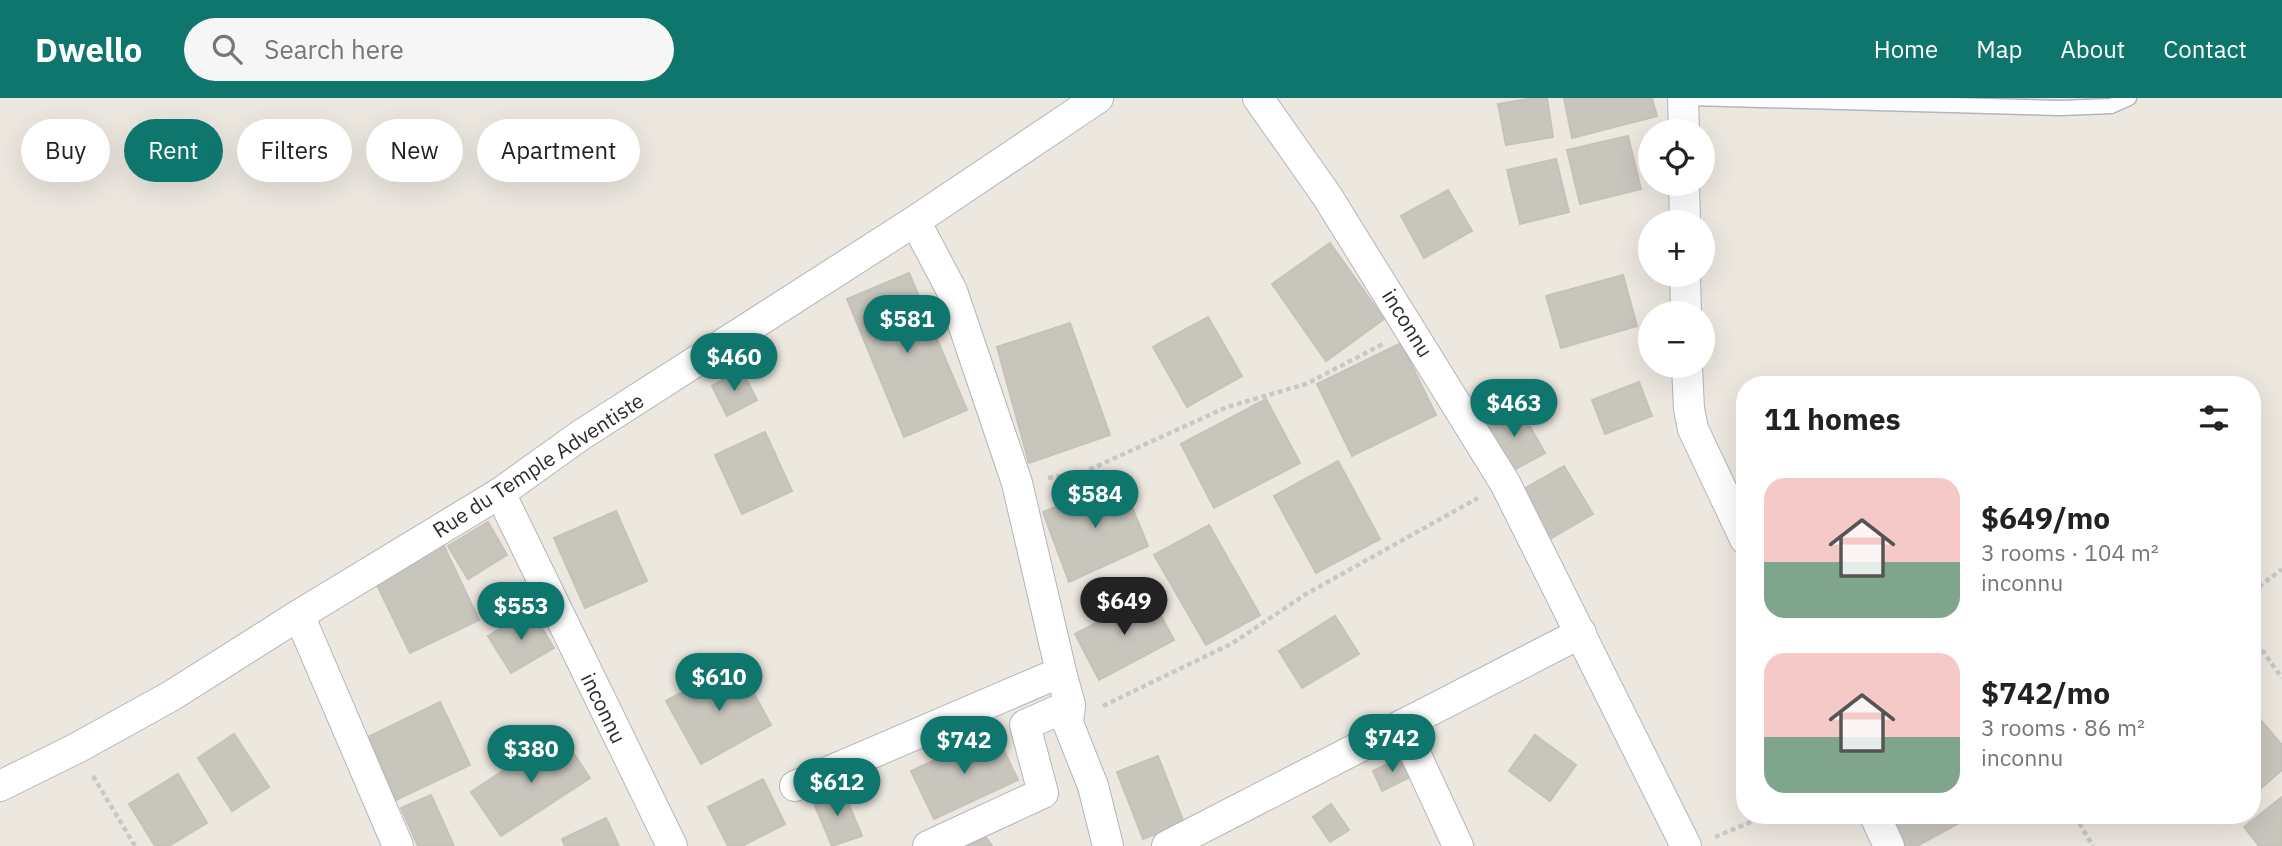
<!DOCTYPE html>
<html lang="en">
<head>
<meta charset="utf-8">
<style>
	body { margin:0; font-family:"IBM Plex Sans",sans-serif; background:#f6f6f6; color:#222; height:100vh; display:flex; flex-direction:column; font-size:26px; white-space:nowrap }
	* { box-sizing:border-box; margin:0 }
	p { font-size:23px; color:#767676 }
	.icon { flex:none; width:38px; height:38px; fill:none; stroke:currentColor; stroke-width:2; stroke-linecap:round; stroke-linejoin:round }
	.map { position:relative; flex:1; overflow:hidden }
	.sheet { position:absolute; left:1736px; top:278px; width:525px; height:448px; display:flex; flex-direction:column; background:#fff; border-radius:28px; box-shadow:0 7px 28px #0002 }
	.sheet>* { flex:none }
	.banner { position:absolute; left:21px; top:21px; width:665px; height:63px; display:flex; gap:14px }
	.controls { position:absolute; left:1638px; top:21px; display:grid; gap:14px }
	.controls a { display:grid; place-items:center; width:77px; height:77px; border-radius:50%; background:#fff; box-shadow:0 7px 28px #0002; font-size:35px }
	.price { position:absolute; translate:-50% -60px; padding:0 16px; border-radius:24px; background:#0f766e; color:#fff; font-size:23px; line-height:46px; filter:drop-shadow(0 2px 4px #0008) }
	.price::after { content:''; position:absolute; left:50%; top:42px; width:21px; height:16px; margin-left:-10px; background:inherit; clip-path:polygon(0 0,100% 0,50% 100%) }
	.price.on { background:#222; color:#fff }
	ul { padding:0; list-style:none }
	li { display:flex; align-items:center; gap:21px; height:175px; padding:0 28px }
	li span { display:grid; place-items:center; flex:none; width:196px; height:140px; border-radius:21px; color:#555 }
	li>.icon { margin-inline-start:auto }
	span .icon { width:84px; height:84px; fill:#fffc; stroke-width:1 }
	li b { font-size:30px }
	h2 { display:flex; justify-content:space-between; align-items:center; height:84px; padding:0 28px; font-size:30px }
	.chip { padding:0 24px; border-radius:32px; background:#fff; box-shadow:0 7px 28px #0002; font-size:24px; line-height:63px }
	.chip.on { background:#0f766e; color:#fff }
	header { display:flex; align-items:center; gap:42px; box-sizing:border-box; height:98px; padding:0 35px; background:#0f766e; color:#fff }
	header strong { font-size:33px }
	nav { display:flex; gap:38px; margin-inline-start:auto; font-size:24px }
	.search { width:490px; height:63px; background:#f6f6f6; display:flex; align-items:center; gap:18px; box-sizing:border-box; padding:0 24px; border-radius:38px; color:#767676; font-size:26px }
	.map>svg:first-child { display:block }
</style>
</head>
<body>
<header>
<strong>Dwello</strong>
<div class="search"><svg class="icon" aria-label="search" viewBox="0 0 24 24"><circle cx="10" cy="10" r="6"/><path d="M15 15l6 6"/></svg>Search here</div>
<nav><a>Home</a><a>Map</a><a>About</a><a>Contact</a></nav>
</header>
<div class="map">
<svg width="2282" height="748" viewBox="0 0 2282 748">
	<rect width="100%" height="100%" fill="#ece7df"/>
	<!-- building -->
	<g fill="#c8c5bd" stroke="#c7c2b9" stroke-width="2">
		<polygon points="1534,0 1547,0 1553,39 1506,47 1498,6"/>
		<polygon points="1564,0 1652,0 1657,18 1572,40"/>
		<polygon points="1628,38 1641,91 1580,106 1567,52"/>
		<polygon points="1556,61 1569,114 1520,126 1507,72"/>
		<polygon points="1448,92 1472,133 1424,160 1401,118"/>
		<polygon points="1330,145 1384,221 1326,263 1272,186"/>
		<polygon points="909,175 967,312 904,339 847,201"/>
		<polygon points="1623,177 1637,228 1561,250 1546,198"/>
		<polygon points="1208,219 1242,278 1187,309 1153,249"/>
		<polygon points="1070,225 1110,337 1029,365 997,249"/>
		<polygon points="1401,245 1436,317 1352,358 1317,286"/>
		<polygon points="741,271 757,302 727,318 712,288"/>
		<polygon points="1639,284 1652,318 1605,336 1592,302"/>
		<polygon points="1266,301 1300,365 1214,410 1181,346"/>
		<polygon points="1518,307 1545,355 1510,374 1484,326"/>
		<polygon points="765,334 792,393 742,416 715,357"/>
		<polygon points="1338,363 1380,441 1316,475 1274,398"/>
		<polygon points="1564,368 1593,416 1550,441 1522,392"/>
		<polygon points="1121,382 1148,448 1069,484 1043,414"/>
		<polygon points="616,413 647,483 585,510 554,440"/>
		<polygon points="488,424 507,457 468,481 448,448"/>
		<polygon points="1209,427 1260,517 1206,547 1154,457"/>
		<polygon points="443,446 479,522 410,555 373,479"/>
		<polygon points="1150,497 1174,542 1099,582 1075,536"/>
		<polygon points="531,512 554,550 511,575 488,538"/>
		<polygon points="1335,518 1359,556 1302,590 1279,553"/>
		<polygon points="737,564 771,627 701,666 666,603"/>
		<polygon points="1745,593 1745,613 1738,596"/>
		<polygon points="440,604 470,667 396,702 366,640"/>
		<polygon points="2252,612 2282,647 2282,672 2252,698"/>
		<polygon points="995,634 1018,682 934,721 911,673"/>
		<polygon points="560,635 590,680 501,738 471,694"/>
		<polygon points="234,636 269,689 232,713 198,660"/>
		<polygon points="1535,637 1576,667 1550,703 1509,673"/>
		<polygon points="1158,658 1184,725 1143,741 1117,674"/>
		<polygon points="1402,659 1412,678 1382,693 1373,673"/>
		<polygon points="178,676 207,725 169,748 155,748 129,706"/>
		<polygon points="763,681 785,726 742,748 728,748 708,709"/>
		<polygon points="842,690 862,738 832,748 813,703"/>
		<polygon points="431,697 454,748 418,748 401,710"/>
		<polygon points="2282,699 2282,748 2259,748 2244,729"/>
		<polygon points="1331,706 1349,732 1330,744 1313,719"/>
		<polygon points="1884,718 1967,718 1968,720 1917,748 1901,748"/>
		<polygon points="606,720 619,748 565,748 562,741"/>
		<polygon points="982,734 992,748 959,748"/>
	</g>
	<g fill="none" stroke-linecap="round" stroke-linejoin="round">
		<defs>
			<polyline id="lane" points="1692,0 2061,10 2111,8 2129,0"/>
			<g id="street">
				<polyline points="1258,0 1327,98 1505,385 1686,748"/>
				<polyline points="1683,0 1684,33"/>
				<polyline points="1684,86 1685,124"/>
				<polyline points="915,123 952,193 1017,385 1061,574 1070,607 1068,625 1093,688 1108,748"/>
				<polyline points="1685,177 1686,215"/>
				<polyline points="1687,268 1689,311 1693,331 1745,441"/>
				<polyline points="500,395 672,748"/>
				<polyline points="299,517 398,748"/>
				<polyline points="1402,627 1458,748"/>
				<polyline points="0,688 77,650 171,598 299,517 500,395 581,337 915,123 1098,0"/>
				<polyline points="795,688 1061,574"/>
				<polyline points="1875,718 1889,748"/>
				<polyline points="928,748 1043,695 1025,627 1070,607"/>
				<polyline points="1167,748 1581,535"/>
			</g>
		</defs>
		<!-- lane casing -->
		<use href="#lane" stroke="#b3b5be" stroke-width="17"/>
		<!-- street casing -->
		<use href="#street" stroke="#b3b5be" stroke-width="32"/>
		<!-- path -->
		<g stroke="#c8c8c8" stroke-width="4.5" stroke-dasharray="5 3.5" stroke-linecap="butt">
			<polyline points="1048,380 1082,375 1227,309 1306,286 1383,246"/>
			<polyline points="2252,494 2282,471"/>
			<polyline points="2252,538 2282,580"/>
			<polyline points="1103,608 1233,545 1306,496 1478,400"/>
			<polyline points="93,678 135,748"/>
			<polyline points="2075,718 2093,748"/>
			<polyline points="1715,739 1765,718"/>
		</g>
		<!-- lane -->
		<use href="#lane" stroke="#fff" stroke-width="14"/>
		<!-- street -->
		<use href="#street" stroke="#fff" stroke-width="30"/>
	</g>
	<g text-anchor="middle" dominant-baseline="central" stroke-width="5" stroke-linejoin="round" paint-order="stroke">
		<!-- street labels -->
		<g font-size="21" fill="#2c2c2c" stroke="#fff">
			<text transform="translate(1408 225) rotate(58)">inconnu</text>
			<text transform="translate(538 367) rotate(-33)">Rue du Temple Adventiste</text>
			<text transform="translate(604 610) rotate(64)">inconnu</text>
		</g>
	</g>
</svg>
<div class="controls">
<a><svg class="icon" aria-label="locate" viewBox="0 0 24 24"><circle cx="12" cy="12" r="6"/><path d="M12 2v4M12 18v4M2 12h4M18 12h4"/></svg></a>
<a>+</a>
<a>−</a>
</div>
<b class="price" style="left:907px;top:257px">$581</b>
<b class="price" style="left:734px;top:295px">$460</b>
<b class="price" style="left:1514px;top:341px">$463</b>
<b class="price" style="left:1095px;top:432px">$584</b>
<b class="price on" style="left:1124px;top:539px">$649</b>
<b class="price" style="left:521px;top:544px">$553</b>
<b class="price" style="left:719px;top:615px">$610</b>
<b class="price" style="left:1392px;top:676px">$742</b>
<b class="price" style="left:964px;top:678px">$742</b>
<b class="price" style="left:531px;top:687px">$380</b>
<b class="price" style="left:837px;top:720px">$612</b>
<div class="banner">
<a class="chip">Buy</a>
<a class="chip on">Rent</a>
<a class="chip">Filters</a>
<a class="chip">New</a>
<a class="chip">Apartment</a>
</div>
<section class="sheet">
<h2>11 homes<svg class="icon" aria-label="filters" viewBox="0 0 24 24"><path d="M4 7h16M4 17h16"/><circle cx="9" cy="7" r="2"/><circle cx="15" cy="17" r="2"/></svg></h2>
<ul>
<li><span style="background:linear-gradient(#f6c9c9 60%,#7fa58c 0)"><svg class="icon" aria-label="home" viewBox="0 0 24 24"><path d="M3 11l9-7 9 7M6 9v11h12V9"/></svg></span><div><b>$649/mo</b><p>3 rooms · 104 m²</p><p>inconnu</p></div></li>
<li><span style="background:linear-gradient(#f6c9c9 60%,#7fa58c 0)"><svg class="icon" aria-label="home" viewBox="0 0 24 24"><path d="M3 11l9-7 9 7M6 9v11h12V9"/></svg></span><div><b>$742/mo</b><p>3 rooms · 86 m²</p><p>inconnu</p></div></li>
</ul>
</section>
</div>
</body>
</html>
